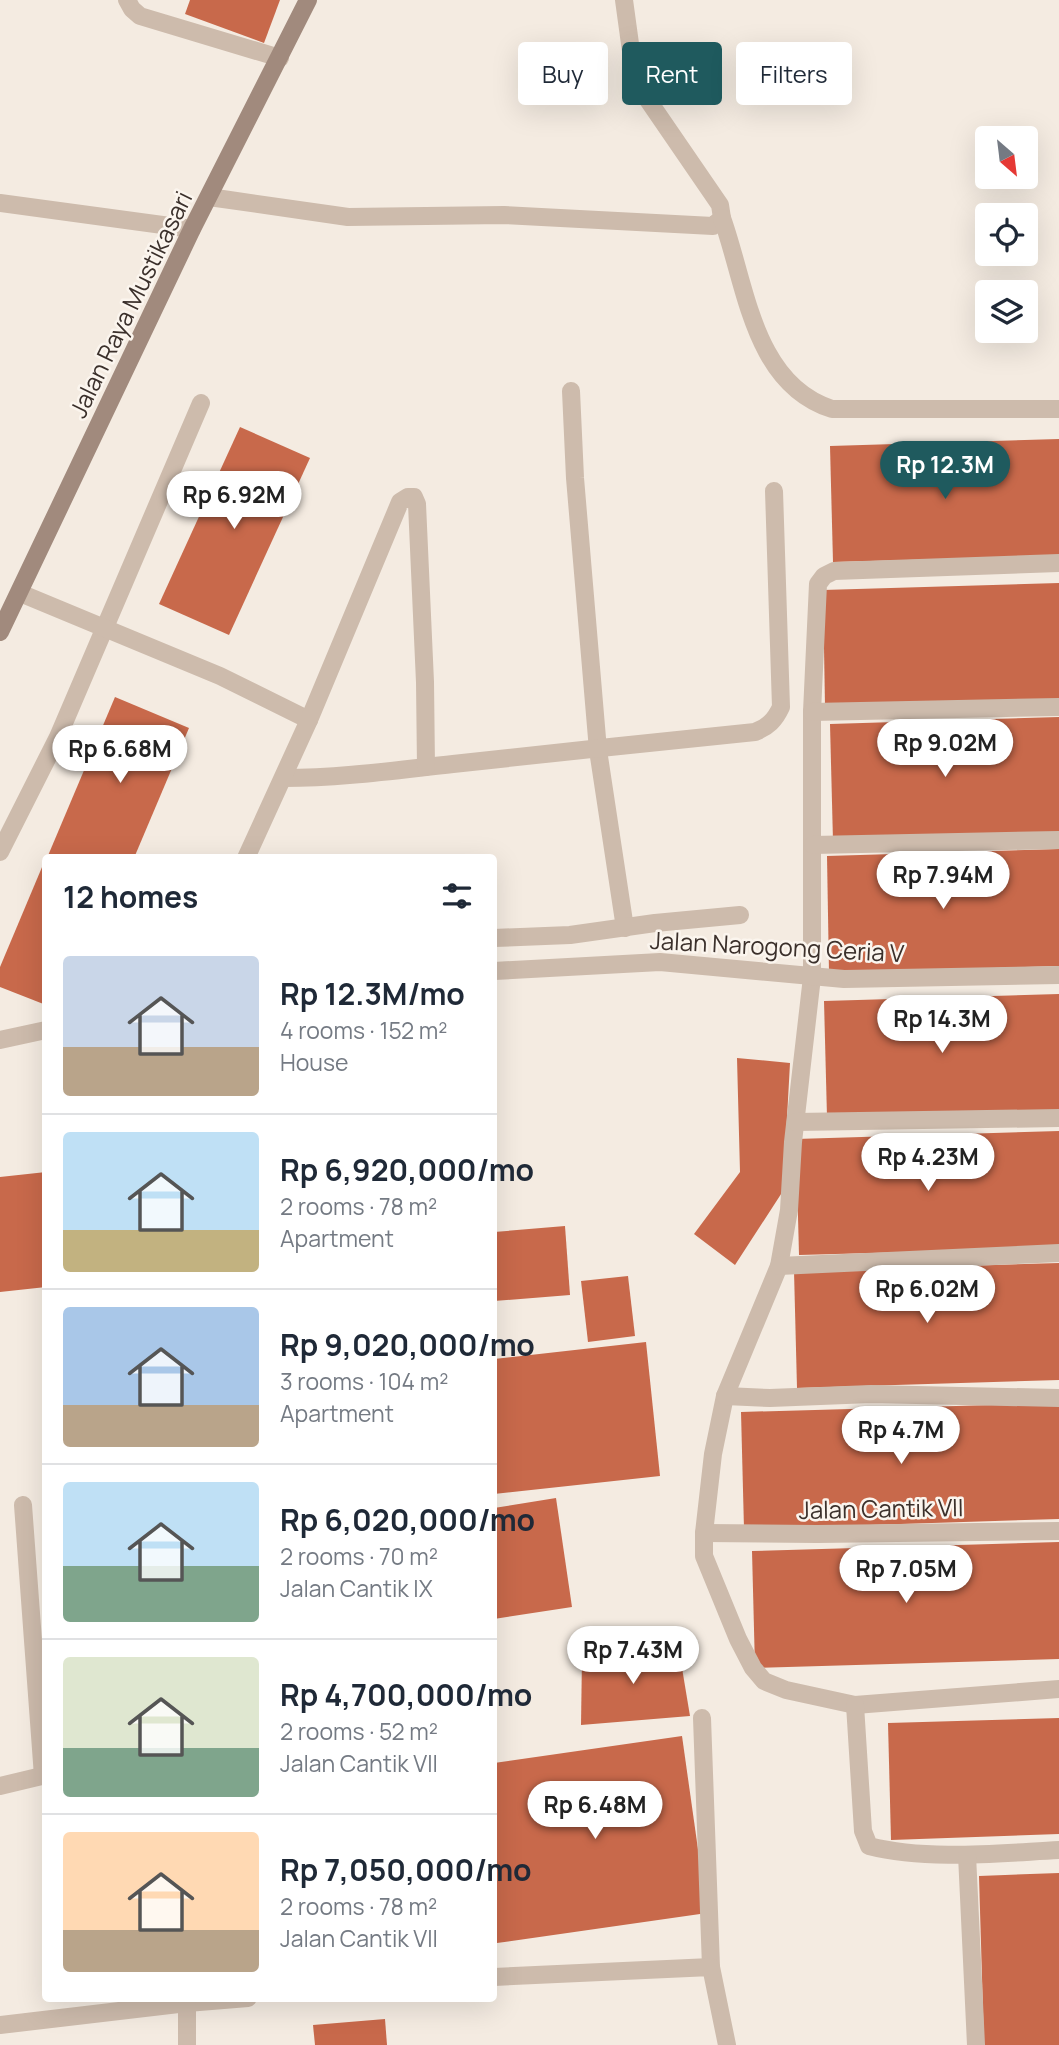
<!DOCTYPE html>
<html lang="en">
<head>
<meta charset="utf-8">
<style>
	body { margin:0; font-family:Manrope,sans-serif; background:#f2f2f3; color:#1f2937; height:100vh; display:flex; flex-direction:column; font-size:26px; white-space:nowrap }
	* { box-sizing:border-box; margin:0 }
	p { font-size:23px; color:#747a83 }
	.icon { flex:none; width:38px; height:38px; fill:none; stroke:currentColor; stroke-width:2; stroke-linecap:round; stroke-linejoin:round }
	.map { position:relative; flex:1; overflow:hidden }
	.side { position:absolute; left:42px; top:854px; width:455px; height:1148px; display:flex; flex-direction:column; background:#fff; border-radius:7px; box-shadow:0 7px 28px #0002 }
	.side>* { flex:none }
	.top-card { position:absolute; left:518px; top:42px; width:436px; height:63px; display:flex; gap:14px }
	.needle { width:46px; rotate:152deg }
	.tools { position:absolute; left:975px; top:126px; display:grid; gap:14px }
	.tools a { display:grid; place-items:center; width:63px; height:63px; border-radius:7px; background:#fff; box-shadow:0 7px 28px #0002; font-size:35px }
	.price { position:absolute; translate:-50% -60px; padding:0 16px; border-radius:24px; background:#fff; color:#222; font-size:23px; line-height:46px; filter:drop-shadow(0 2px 4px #0008) }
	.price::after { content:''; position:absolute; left:50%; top:42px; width:21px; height:16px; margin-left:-10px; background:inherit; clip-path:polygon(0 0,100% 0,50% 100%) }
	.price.current { background:#1f5a5e; color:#fff }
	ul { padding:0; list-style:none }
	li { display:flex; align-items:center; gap:21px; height:175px; padding:0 21px }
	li+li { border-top:2px solid #e0e1e3 }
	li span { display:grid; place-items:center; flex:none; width:196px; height:140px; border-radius:7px; color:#555 }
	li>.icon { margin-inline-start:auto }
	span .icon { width:84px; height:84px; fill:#fffc; stroke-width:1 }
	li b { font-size:30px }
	h2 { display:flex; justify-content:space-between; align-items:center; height:84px; padding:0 21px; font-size:30px }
	.tag { padding:0 24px; border-radius:7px; background:#fff; box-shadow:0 7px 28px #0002; font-size:24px; line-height:63px }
	.tag.current { background:#1f5a5e; color:#fff }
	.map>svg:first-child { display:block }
</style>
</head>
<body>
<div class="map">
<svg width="1059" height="2045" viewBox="0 0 1059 2045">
	<rect width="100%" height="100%" fill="#f4ebe1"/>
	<!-- building -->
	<g fill="#c8694b">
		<polygon points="190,0 280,0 264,43 185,14"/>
		<polygon points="240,427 310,458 229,635 159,604"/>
		<polygon points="1059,439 1059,556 833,562 830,446"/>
		<polygon points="1059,583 1059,700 825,706 823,590"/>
		<polygon points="115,697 189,728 134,858 47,858"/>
		<polygon points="1059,717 1059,834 833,841 830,724"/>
		<polygon points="1059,849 1059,966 829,973 827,856"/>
		<polygon points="45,860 46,860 46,1005 0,987 0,967"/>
		<polygon points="1059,994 1059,1110 827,1117 824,1001"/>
		<polygon points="737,1058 790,1063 783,1191 735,1265 694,1234 740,1172"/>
		<polygon points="1059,1131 1059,1248 799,1255 796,1139"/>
		<polygon points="46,1172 46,1287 0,1292 0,1177"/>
		<polygon points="565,1226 570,1295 494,1301 494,1232"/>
		<polygon points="1059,1263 1059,1380 797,1388 794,1271"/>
		<polygon points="628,1276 635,1336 588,1342 581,1281"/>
		<polygon points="646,1342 660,1476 494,1494 494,1359"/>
		<polygon points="1059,1403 1059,1519 744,1529 741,1412"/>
		<polygon points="556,1498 572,1607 494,1619 494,1508"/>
		<polygon points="1059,1542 1059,1659 755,1668 752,1551"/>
		<polygon points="678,1644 690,1716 581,1725 582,1657"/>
		<polygon points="1059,1718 1059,1834 891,1840 888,1723"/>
		<polygon points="682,1736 707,1913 497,1943 494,1913 494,1763"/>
		<polygon points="1059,1873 1059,2045 984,2045 979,1876"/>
		<polygon points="385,2019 387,2045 315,2045 313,2025"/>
	</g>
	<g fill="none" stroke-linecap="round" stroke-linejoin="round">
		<!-- lane -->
		<g stroke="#cdbbac" stroke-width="18">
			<polyline points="127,0 132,9 140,16 280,58"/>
			<polyline points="0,852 58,737 201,403"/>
			<polyline points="23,1505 43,1776"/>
			<polyline points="0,1786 46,1775"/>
		</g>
		<!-- street -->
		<g stroke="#cdbbac" stroke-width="18">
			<polyline points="209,197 348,217 504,215 713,226 722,218 720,205 648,100 631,51 624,0"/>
			<polyline points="0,203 192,229"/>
			<path d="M722 218C746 284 753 384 832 409H1059"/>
			<polyline points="571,391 575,478 598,750 625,928"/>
			<polyline points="1059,563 834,571 824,576 818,584 812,712 812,977 793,1142 789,1210 779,1266 725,1396 713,1454 704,1533 704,1556 738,1639 753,1668 764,1681 786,1690 855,1705 1059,1689"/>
			<polyline points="20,593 220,676 309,720"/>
			<polyline points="812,712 1059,707"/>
			<path d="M284 778C341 778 397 770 453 764 554 753 654 742 755 732 768 727 775 720 781 707L774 491"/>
			<polyline points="813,845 1059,840"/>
			<polyline points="246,858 309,720 400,502 408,497 414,497 417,504 425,682 426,767"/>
			<polyline points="494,938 570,935 655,923 740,915"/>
			<polyline points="494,971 660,962 844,979 1059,975"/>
			<polyline points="0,1040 46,1030"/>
			<polyline points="796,1122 1059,1118"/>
			<polyline points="779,1266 1059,1253"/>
			<polyline points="725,1396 770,1398 871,1394 1059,1398"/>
			<polyline points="704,1533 817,1534 1059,1531"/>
			<path d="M855 1705 863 1831 869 1846C927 1861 1000 1853 1059 1850"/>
			<polyline points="702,1718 711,1967"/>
			<polyline points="967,1855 976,2045"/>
			<polyline points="494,1977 711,1967 727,2045"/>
			<polyline points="0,2025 187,2003 248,1998"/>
			<polyline points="187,2045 187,2003"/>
		</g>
		<!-- secondary -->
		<polyline stroke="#a18a7d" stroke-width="18" points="0,632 192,229 308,0"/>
	</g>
	<g text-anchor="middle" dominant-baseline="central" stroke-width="5" stroke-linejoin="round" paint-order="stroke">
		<!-- street labels -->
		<g font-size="24" fill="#3b302b" stroke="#fbf5ee">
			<text transform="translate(130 304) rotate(-64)">Jalan Raya Mustikasari</text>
			<text transform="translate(777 946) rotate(3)">Jalan Narogong Ceria V</text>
			<text transform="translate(881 1508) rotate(-1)">Jalan Cantik VII</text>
		</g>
	</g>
</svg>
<div class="tools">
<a><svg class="needle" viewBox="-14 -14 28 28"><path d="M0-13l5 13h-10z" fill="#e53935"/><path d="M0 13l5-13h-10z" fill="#747a83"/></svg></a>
<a><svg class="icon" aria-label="locate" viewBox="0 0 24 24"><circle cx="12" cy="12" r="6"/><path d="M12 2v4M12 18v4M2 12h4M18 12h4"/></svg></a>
<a><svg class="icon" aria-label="layers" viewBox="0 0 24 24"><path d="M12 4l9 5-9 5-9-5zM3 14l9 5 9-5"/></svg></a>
</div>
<b class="price current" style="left:945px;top:501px">Rp 12.3M</b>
<b class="price" style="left:234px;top:531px">Rp 6.92M</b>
<b class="price" style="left:945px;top:779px">Rp 9.02M</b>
<b class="price" style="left:120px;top:785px">Rp 6.68M</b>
<b class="price" style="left:943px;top:911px">Rp 7.94M</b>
<b class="price" style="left:942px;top:1055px">Rp 14.3M</b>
<b class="price" style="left:928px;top:1193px">Rp 4.23M</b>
<b class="price" style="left:927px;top:1325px">Rp 6.02M</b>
<b class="price" style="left:901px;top:1466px">Rp 4.7M</b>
<b class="price" style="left:906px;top:1605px">Rp 7.05M</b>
<b class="price" style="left:633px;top:1686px">Rp 7.43M</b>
<b class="price" style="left:595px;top:1841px">Rp 6.48M</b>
<div class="top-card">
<a class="tag">Buy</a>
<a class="tag current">Rent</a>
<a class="tag">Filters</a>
</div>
<section class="side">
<h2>12 homes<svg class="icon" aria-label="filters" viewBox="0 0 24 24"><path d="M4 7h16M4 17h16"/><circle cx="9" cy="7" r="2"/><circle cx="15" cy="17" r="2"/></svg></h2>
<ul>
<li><span style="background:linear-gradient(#c9d6e8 65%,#b9a48a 0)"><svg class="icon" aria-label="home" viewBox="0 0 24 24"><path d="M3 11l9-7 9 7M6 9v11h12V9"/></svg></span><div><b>Rp 12.3M/mo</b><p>4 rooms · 152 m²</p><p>House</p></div></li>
<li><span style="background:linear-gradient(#bfe0f5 70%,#c2b280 0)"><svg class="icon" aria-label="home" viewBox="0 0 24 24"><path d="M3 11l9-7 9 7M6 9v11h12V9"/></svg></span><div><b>Rp 6,920,000/mo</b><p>2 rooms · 78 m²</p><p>Apartment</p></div></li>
<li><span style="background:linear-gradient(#a9c7e8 70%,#b9a48a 0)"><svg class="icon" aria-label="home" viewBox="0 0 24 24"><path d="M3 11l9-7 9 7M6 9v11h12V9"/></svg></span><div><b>Rp 9,020,000/mo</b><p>3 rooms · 104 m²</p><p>Apartment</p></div></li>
<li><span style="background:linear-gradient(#bfe0f5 60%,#7fa58c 0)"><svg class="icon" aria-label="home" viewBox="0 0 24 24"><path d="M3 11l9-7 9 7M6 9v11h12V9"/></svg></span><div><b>Rp 6,020,000/mo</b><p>2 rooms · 70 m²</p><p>Jalan Cantik IX</p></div></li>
<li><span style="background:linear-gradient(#dfe7d0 65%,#7fa58c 0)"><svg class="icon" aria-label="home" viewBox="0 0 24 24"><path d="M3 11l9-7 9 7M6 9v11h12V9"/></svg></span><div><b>Rp 4,700,000/mo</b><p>2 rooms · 52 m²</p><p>Jalan Cantik VII</p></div></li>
<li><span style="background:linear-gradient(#ffd9b3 70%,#b9a48a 0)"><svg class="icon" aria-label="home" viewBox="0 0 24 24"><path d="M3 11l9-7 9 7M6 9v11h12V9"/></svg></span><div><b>Rp 7,050,000/mo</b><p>2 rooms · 78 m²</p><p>Jalan Cantik VII</p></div></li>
</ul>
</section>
</div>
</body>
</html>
